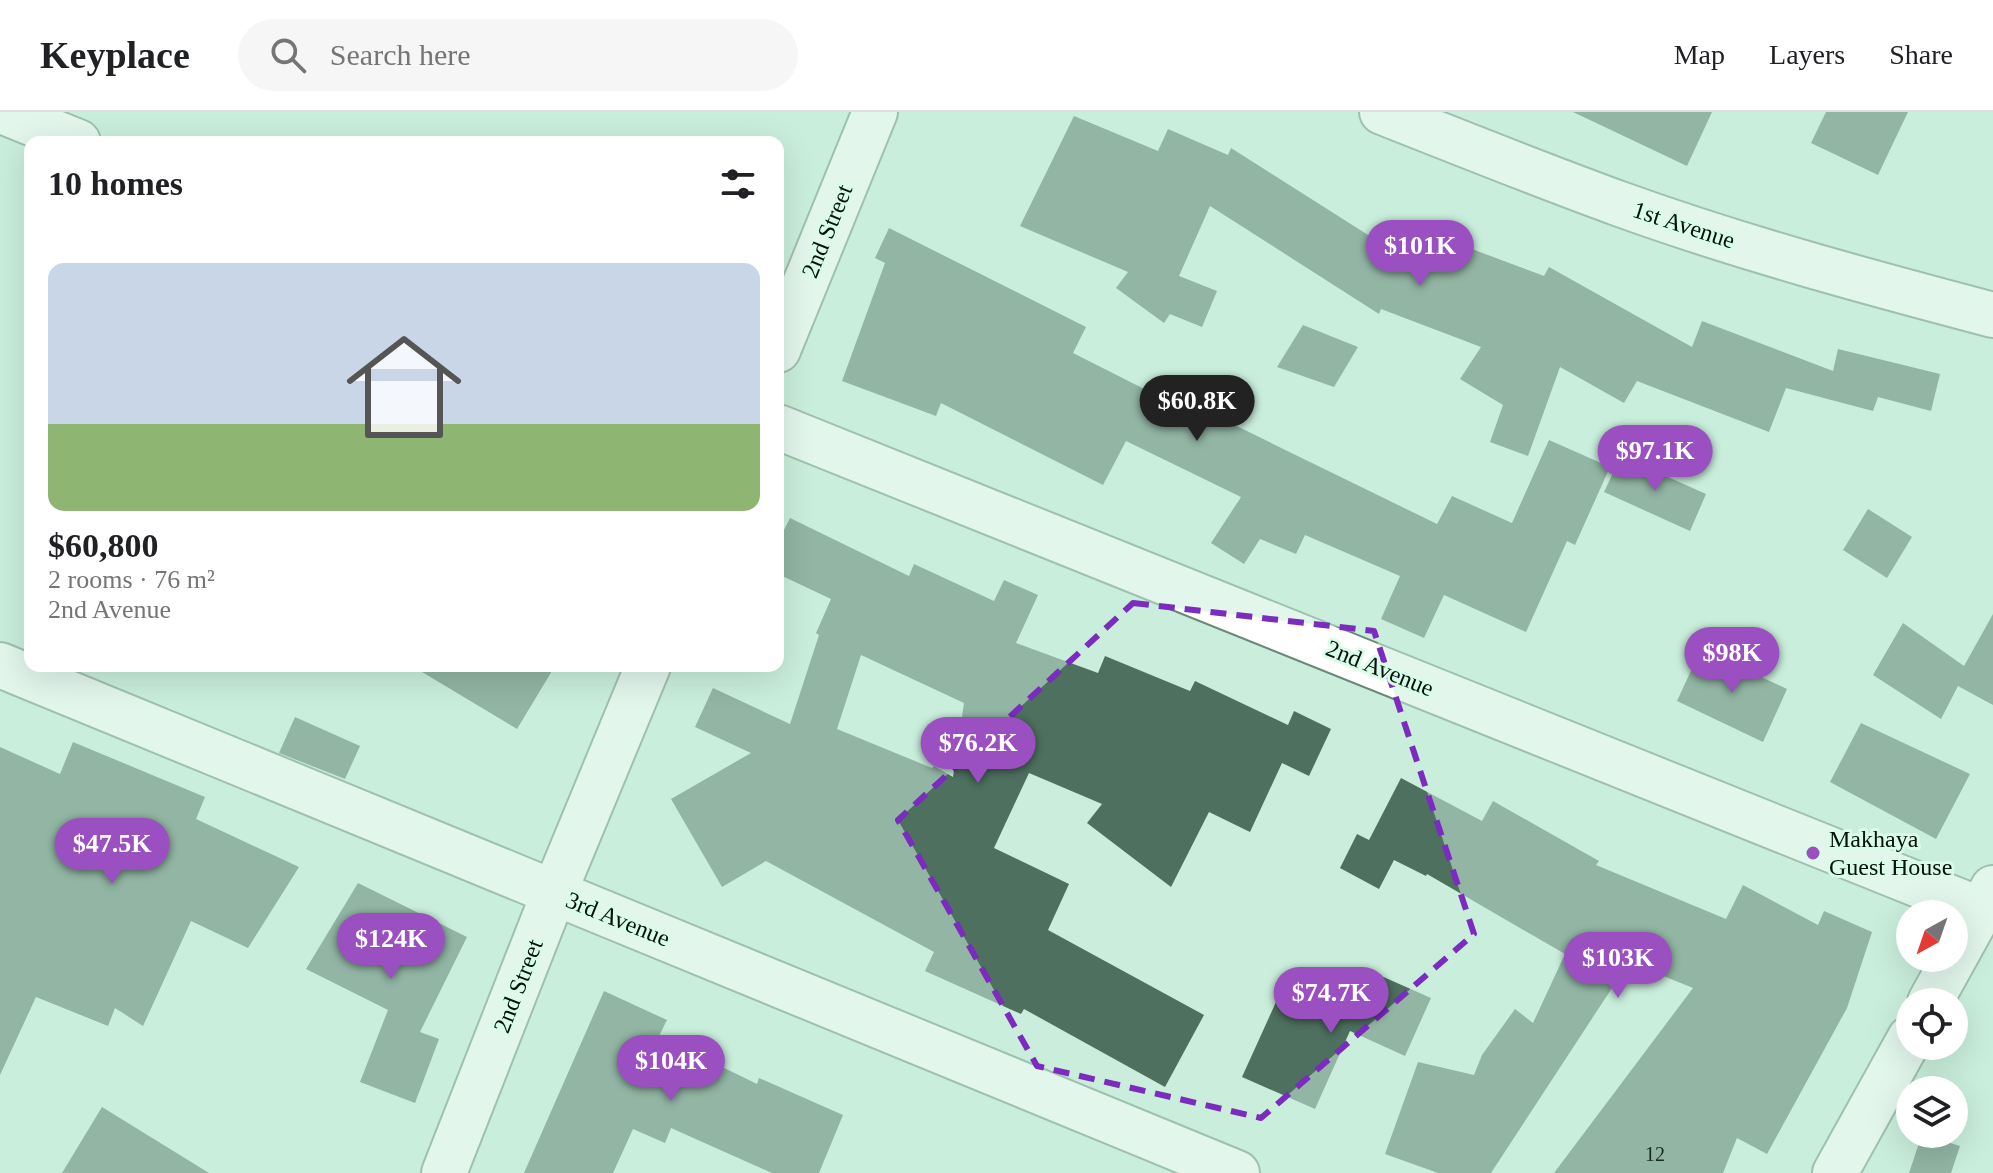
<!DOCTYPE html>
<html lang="en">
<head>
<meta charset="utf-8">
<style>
	body { margin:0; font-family:"Times New Roman",serif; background:#f6f6f6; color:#202124; height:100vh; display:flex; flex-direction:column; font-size:30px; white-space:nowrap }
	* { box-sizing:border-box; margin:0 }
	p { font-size:26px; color:#757577 }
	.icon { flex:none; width:44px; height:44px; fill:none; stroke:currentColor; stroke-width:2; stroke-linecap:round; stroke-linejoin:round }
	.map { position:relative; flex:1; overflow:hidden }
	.details { position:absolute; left:24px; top:24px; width:760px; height:536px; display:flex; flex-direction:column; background:#fff; border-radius:16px; box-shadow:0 8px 32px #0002 }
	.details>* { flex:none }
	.needle { width:52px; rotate:220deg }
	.tools { position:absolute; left:1896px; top:788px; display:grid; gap:16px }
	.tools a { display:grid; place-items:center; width:72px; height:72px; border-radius:50%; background:#fff; box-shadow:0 8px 32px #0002; font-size:40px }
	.price { position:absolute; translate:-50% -68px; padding:0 18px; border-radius:28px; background:#9b50c2; color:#fff; font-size:26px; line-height:52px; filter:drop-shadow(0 2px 4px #0008) }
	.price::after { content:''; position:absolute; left:50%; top:48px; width:24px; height:18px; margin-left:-12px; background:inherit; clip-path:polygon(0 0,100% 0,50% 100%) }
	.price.selected { background:#222; color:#fff }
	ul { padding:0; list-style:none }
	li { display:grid; align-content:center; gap:16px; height:424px; padding:0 24px }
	li span { display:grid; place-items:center; height:248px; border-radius:16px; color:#555 }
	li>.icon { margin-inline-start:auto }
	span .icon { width:144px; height:144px; fill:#fffc; stroke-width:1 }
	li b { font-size:34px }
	h2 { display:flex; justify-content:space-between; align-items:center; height:96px; padding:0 24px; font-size:34px }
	header { display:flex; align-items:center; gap:48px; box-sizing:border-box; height:112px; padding:0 40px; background:#fff; border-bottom:2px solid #e0e0e0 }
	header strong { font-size:38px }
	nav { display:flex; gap:44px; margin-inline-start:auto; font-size:28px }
	.search { width:560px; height:72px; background:#f6f6f6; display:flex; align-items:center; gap:20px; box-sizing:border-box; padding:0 28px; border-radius:44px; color:#757577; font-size:30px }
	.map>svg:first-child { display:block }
</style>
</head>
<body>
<header>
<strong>Keyplace</strong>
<div class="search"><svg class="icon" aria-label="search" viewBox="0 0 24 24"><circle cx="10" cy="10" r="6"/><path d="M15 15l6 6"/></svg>Search here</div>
<nav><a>Map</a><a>Layers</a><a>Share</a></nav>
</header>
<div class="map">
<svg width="1993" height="1061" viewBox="0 0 1993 1061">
	<rect width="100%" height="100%" fill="#cbeedc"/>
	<!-- building -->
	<g fill="#4e705f" fill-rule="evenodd">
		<polygon points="1573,0 1712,0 1687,54"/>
		<polygon points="1826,0 1908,0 1878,63 1811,31"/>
		<polygon points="1074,4 1158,39 1168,17 1228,43 1231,36 1387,135 1397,109 1544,164 1549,155 1692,235 1702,209 1833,259 1838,237 1940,262 1931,299 1878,285 1873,299 1786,276 1769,320 1637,269 1624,291 1560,255 1528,344 1490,330 1503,293 1460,267 1481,235 1381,197 1379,202 1210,94 1179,164 1217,179 1202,215 1170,202 1164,211 1116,176 1128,160 1020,114"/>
		<polygon points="889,116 1086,215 1073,241 1168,289 1171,282 1437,412 1452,384 1512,411 1549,328 1610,355 1575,433 1567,429 1526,520 1444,483 1424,526 1381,507 1400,464 1305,423 1296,442 1260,427 1244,452 1211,431 1241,385 1126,329 1103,373 941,291 936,304 842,269 885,151 875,146"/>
		<polygon points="1303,213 1358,235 1334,275 1277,255"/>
		<polygon points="1621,344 1706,382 1690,419 1604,380"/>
		<polygon points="1868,397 1912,425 1887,466 1843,438"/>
		<path d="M790 406 909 464 914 452 994 489 1004 468 1038 483 1016 531 1098 561 1105 544 1190 579 1195 569 1288 613 1294 599 1331 617 1309 664 1282 651 1250 720 1209 700 1171 775 1087 711 1102 692 1029 661 994 736 1069 772 1048 818 1204 903 1165 975 1024 897 1021 902 925 859 934 840 766 749 722 775 671 687 751 641 695 615 713 576 790 612 819 523 816 521 831 487 778 462V430ZM861 543 964 591 953 665 934 654 932 656 837 617Z"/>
		<polygon points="1993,502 1993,593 1958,574 1941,607 1873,563 1903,511 1964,554"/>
		<polygon points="1701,537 1787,577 1763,630 1677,589"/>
		<polygon points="412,554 555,554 517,617"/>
		<polygon points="295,605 360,634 345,667 279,641"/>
		<polygon points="1861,611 1970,662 1936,727 1830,670"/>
		<polygon points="73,630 205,685 196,707 299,755 248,836 191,809 143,914 115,896 108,914 36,885 0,963 0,635 60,662"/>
		<polygon points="1401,666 1482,709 1493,689 1599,749 1596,753 1726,807 1743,773 1818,813 1824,799 1872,820 1847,896 1767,1042 1737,1026 1723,1061 1554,1061 1693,876 1629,850 1491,1061 1438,1061 1385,1042 1418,950 1474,963 1482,943 1515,897 1533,911 1565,842 1427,762 1426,764 1394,748 1379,777 1340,756 1357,722 1369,728"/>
		<polygon points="358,771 467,825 420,920 439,927 415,991 360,970 388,898 306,857"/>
		<polygon points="1361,855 1431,886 1405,944 1350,919 1315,997 1242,965 1281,879 1338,905"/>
		<polygon points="604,879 667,908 659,924 757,972 759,966 843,1003 819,1061 772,1061 671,1016 665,1031 633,1017 613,1061 524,1061"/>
		<polygon points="102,995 209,1061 62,1061"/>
		<polygon points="1922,1022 1960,1034 1951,1061 1909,1061"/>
	</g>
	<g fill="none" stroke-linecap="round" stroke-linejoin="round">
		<defs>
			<g id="street">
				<polyline points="4,0 78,30"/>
				<path d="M1382 0C1461 31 1540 63 1620 92 1742 136 1868 170 1993 203"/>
				<polyline points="778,238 875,0"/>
				<polyline points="778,315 1981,798 1993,798"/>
				<polyline points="0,553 1237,1061"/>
				<polyline points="1930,890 1993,776"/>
				<polyline points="444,1061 554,781 648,554"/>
				<polyline points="1835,1061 1910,926"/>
			</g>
		</defs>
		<!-- street casing -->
		<use href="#street" stroke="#698978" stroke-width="48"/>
		<!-- street -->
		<use href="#street" stroke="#fff" stroke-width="44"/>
	</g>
	<!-- marked area -->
	<path d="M0 0H1993V1061H0ZM1133 491 1374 519 1474 822 1261 1006 1037 954 898 708Z" fill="#cbeedc" fill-opacity=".55" fill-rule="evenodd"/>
	<path fill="none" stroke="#7b2cbf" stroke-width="6" stroke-dasharray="16 10" stroke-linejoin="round" d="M1133 491 1374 519 1474 822 1261 1006 1037 954 898 708Z"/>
	<!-- markers -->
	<circle fill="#9b50c2" stroke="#d9fce9" stroke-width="3" cx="1813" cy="741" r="8"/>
	<g text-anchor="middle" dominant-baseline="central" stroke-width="6" stroke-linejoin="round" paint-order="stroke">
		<!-- number labels -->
		<g font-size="20" fill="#172920">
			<text x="1655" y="1042">12</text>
		</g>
		<!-- street labels -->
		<g font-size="24" fill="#05110b" stroke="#d9fce9">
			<text transform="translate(1684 113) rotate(18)">1st Avenue</text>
			<text transform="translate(827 119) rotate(-68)">2nd Street</text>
			<text transform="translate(1380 556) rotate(22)">2nd Avenue</text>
			<text transform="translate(618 807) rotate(22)">3rd Avenue</text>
			<text transform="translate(518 874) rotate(-69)">2nd Street</text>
		</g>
		<!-- poi labels -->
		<g font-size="24" fill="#05110b" stroke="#d9fce9" text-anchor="start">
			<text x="1829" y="727">Makhaya<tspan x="1829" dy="28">Guest House</tspan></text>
		</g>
	</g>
</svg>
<div class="tools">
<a><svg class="needle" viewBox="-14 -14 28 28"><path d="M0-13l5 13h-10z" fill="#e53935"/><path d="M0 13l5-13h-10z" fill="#757577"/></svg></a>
<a><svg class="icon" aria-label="locate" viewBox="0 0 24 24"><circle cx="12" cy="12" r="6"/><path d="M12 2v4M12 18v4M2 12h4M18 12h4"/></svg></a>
<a><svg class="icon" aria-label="layers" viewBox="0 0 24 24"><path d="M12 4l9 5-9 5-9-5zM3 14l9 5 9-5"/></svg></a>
</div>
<b class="price" style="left:1420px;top:176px">$101K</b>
<b class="price selected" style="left:1197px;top:331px">$60.8K</b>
<b class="price" style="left:1655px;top:381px">$97.1K</b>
<b class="price" style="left:1732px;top:583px">$98K</b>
<b class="price" style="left:978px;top:673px">$76.2K</b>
<b class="price" style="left:112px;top:774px">$47.5K</b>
<b class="price" style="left:391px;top:869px">$124K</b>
<b class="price" style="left:1618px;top:888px">$103K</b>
<b class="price" style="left:1331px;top:923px">$74.7K</b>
<b class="price" style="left:671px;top:991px">$104K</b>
<section class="details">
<h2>10 homes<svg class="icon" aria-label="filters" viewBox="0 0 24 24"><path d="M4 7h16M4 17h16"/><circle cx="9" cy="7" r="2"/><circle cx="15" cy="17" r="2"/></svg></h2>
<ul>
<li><span style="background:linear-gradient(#c9d6e8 65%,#8fb573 0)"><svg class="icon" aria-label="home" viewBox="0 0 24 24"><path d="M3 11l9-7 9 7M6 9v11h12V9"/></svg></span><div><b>$60,800</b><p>2 rooms · 76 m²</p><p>2nd Avenue</p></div></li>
</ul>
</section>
</div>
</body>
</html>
